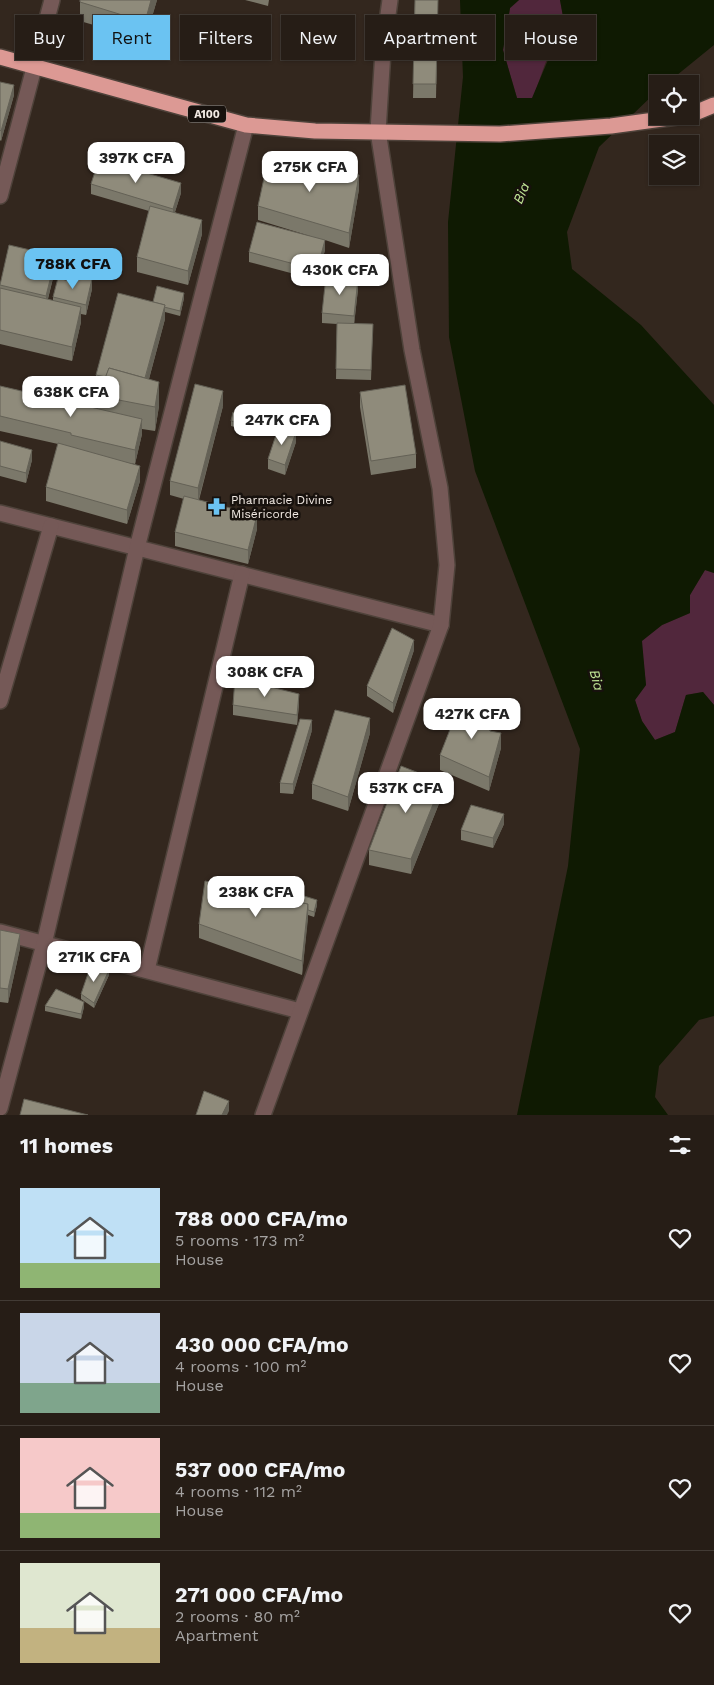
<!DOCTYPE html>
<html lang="en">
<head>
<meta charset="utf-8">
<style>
	body { margin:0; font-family:"Work Sans",sans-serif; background:#2e261f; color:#f1f3f6; height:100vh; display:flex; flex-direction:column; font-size:19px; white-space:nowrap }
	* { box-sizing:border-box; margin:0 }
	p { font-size:16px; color:#a4a2a1 }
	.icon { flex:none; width:28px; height:28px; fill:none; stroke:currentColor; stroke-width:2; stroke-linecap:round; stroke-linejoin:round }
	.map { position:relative; height:1115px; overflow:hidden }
	.drawer { display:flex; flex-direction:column; background:#261d16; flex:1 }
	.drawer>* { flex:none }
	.hud { position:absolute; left:15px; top:15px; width:685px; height:45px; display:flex; gap:10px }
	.tools { position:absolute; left:649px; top:75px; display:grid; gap:10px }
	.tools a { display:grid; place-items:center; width:50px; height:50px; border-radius:0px; background:#261d16; box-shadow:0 1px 4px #0004,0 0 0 1px #423b35; font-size:25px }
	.price { position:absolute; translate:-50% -42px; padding:0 11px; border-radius:10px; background:#fff; color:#222; font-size:16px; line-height:32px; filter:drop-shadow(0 1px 2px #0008) }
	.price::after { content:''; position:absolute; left:50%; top:30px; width:15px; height:11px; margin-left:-8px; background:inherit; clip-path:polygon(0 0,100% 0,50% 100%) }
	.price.current { background:#6bc3f2; color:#111 }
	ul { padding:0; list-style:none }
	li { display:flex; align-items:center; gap:15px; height:125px; padding:0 20px }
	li+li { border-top:1px solid #423b35 }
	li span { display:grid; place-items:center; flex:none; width:140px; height:100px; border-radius:0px; color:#555 }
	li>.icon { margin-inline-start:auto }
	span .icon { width:60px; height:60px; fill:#fffc; stroke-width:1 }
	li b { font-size:21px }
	h2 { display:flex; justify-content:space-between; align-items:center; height:60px; padding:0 20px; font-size:21px }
	.tag { padding:0 18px; border-radius:0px; background:#261d16; box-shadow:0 1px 4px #0004,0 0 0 1px #423b35; font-size:18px; line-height:45px }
	.tag.current { background:#6bc3f2; color:#111 }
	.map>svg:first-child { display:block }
</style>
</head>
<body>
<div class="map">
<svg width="714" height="1115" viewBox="0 0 714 1115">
	<rect width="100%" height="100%" fill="#33271e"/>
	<!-- green -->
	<g fill="#51273c">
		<polygon points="519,0 560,0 564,22 545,64 533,98 517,98 503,50 510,8"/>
		<polygon points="705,570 714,573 714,705 703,692 686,695 675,732 655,740 642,721 635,700 646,685 641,641 662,625 690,613 690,595"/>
	</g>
	<!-- water -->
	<polygon fill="#0f1a02" points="460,0 519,0 510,8 503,50 517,98 532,98 564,22 560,0 714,0 714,45 666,84 658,84 657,91 599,147 567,232 572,269 641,325 714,405 714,573 705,570 690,595 690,613 662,625 642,641 646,685 635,700 642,721 655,740 675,732 686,695 703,692 714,705 714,1016 699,1020 659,1066 655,1097 668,1115 517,1115 568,866 580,749 475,471 449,337 448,222 463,77"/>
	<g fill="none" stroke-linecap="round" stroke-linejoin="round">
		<defs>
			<g id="minor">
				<polyline points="0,196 52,0"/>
				<polyline points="0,513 441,625"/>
				<polyline points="0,701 51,526"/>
				<polyline points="0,932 300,1011"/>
				<polyline points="147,970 242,574"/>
				<polyline points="0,1108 44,944 137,548 246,125"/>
				<polyline points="263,1115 441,625 447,565 440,488 412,350 378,131 383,51 390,0"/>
			</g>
			<g id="highway">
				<polyline points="0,57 246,125 315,131 500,134 611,126 684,116"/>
				<polyline points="690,115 714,105"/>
			</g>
		</defs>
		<!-- minor casing -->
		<use href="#minor" stroke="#4e423a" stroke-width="18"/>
		<!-- highway casing -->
		<use href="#highway" stroke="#4e423a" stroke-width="18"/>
		<!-- minor -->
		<use href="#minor" stroke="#755957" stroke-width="15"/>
		<!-- highway -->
		<use href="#highway" stroke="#dc9994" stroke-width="15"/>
	</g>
	<!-- wall -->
	<g fill="#7b786a">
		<polygon points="80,0 157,0 145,40 80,21"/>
		<polygon points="245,0 269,0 268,6"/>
		<polygon points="415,0 438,0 436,98 413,98"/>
		<polygon points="0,82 14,95 1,141 0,140"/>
		<polygon points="91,184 181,193 175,212 202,234 188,285 137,272 137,257 149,211 91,194"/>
		<polygon points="359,189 349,248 325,240 325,250 317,280 249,262 249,252 310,236 258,220 258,206"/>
		<polygon points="56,266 48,299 53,301 53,297 92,289 86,315 81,314 81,322 72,361 0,344 0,282"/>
		<polygon points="358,289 354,324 373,324 371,380 336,379 337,324 322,323 322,313"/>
		<polygon points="184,298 180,316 165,312 165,319 149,379 159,406 155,431 142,429 142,434 135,464 123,462 140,481 127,524 46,501 46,487 58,444 0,431 0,386 98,409 98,396 100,390 96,389 96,375 153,302"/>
		<polygon points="360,392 416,454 416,468 371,475 360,407"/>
		<polygon points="223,406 199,500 257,529 248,564 175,546 175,532 184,499 170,495 170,481"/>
		<polygon points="231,421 256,423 254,432 231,426"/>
		<polygon points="0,442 32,460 26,483 0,476"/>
		<polygon points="296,442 285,475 268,469 268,459"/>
		<polygon points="414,650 393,713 367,696 367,686"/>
		<polygon points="299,704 297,725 233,715 233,705"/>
		<polygon points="492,727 490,731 501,748 489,791 440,770 440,755"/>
		<polygon points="312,730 293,794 280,793 280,783"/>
		<polygon points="370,733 348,811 312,799 312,784"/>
		<polygon points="442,796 411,874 369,865 369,850"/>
		<polygon points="504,824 493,848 461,840 461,830"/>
		<polygon points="317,905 314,917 308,915 302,975 199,938 199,924"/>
		<polygon points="0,930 20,948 8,1003 0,1002"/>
		<polygon points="109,975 94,1008 81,999 81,994"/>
		<polygon points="45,1006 84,1007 81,1019 45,1011"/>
	</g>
	<!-- shaded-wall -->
	<g fill="#646156">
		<polygon points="151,0 157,0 145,40 145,22"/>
		<polygon points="14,85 14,95 1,141 1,131"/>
		<polygon points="359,175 359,189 349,248 349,233"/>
		<polygon points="181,183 181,193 173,218 173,209"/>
		<polygon points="202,220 202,234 188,285 188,271"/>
		<polygon points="325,240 325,250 317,280 317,270"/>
		<polygon points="56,256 56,266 46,306 46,296"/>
		<polygon points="92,279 92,289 86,315 86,305"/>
		<polygon points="358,279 358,289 354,326 354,316"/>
		<polygon points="184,293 184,298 180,316 180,311"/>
		<polygon points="165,305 165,319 143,401 143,387"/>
		<polygon points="81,307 81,322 72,361 72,347"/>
		<polygon points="159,382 159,406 155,431 155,407"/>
		<polygon points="223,391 223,406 198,502 198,488"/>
		<polygon points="256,418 256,423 254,432 254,427"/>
		<polygon points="142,419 142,434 135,464 135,450"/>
		<polygon points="296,432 296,442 285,475 285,465"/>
		<polygon points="32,450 32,460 26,483 26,473"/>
		<polygon points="140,466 140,481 127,524 127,510"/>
		<polygon points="257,515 257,529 248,564 248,550"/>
		<polygon points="414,640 414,650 393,713 393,703"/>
		<polygon points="299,694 299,704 297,725 297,715"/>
		<polygon points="492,713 492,727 487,739 487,724"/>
		<polygon points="370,718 370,733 348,811 348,797"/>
		<polygon points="312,720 312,730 293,794 293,784"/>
		<polygon points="501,733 501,748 489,791 489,777"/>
		<polygon points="442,782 442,796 411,874 411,859"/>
		<polygon points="504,814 504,824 493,848 493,838"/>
		<polygon points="317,900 317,905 314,917 314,912"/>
		<polygon points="308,904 308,919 302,975 302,961"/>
		<polygon points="20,934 20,948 8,1003 8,989"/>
		<polygon points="109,970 109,975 94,1008 94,1003"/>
		<polygon points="84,1002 84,1007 81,1019 81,1014"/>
		<polygon points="229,1101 229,1111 227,1115 222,1115"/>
	</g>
	<!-- building -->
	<g fill="#8f8b7b" stroke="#646156">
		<polygon points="80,0 151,0 145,22 80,2"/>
		<polygon points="415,0 438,0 436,84 413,84"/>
		<polygon points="0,82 14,85 1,131 0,130"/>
		<polygon points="269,155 359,175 349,233 258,206"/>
		<polygon points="99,159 181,183 173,209 91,184"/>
		<polygon points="150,206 202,220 188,271 137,257"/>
		<polygon points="257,222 325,240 317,270 249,252"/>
		<polygon points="9,245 56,256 46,296 0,285"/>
		<polygon points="79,276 92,279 86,305 53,297 58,278 76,283"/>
		<polygon points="326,276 358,279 354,316 322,313"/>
		<polygon points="157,286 184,293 180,311 164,307 165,305 153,302"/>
		<polygon points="0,288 81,307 72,347 0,330"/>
		<polygon points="118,293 165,305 145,378 109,368 106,377 96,375"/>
		<polygon points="337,323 373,324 371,370 336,369"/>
		<polygon points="109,368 159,382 155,407 98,396"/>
		<polygon points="195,384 223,391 198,488 170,481"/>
		<polygon points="405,385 416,454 371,461 360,392"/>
		<polygon points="0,386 142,419 135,450 71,435 71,433 0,416"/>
		<polygon points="233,412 256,418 254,427 231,421"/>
		<polygon points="279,426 296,432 285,465 268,459"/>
		<polygon points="0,441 32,450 26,473 0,466"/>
		<polygon points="58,443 140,466 127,510 46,487"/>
		<polygon points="184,496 257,515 248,550 175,532"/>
		<polygon points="392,628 414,640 393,703 367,686"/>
		<polygon points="235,678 299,694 297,715 233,705"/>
		<polygon points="460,704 492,713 487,724 490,731 501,733 489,777 440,755"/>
		<polygon points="335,710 370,718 348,797 312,784"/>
		<polygon points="300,719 312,720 293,784 280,783"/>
		<polygon points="401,766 442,782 411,859 369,850"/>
		<polygon points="471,805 504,814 493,838 461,830"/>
		<polygon points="205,881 308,904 302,961 199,924"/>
		<polygon points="281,889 317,900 314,912 308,910 308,904 279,898"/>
		<polygon points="0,930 20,934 8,989 0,988"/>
		<polygon points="91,965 109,970 94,1003 81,994"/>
		<polygon points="56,989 84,1002 81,1014 45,1006"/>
		<polygon points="204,1091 229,1101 222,1115 196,1115"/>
		<polygon points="24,1099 88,1115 20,1115"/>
	</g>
	<!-- icons -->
	<defs>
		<symbol id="pharmacy-bare" viewBox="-9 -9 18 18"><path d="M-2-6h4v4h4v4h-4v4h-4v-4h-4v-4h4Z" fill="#6bc3f2" stroke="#17110d" stroke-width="2.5" paint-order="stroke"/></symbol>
	</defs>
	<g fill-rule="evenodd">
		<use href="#pharmacy-bare" x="204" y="494" width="25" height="25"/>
	</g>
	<g text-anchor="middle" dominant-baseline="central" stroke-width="5" stroke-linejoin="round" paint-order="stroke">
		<!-- shield labels -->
		<rect fill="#17110d" stroke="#b1aaa4" stroke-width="1" x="188" y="105.5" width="38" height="17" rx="4"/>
		<g font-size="11" font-weight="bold" fill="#f3ebe5">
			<text x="207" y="114">A100</text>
		</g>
		<!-- poi labels -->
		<g font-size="12" fill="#f3ebe5" stroke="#17110d" text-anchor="start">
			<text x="231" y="500">Pharmacie Divine<tspan x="231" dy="14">Miséricorde</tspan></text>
		</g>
		<!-- water labels -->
		<g font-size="14" font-style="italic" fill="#c1e696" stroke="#17110d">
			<text transform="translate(521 193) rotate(-67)">Bia</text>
			<text transform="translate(597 680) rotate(76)">Bia</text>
		</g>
	</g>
</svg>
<div class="tools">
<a><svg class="icon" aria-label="locate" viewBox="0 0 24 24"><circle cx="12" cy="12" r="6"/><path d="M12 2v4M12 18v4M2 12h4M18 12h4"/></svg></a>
<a><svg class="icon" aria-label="layers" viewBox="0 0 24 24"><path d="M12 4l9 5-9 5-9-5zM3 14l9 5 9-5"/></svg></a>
</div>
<b class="price" style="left:136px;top:184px">397K CFA</b>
<b class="price" style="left:310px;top:193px">275K CFA</b>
<b class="price current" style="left:73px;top:290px">788K CFA</b>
<b class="price" style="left:340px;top:296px">430K CFA</b>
<b class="price" style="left:71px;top:418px">638K CFA</b>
<b class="price" style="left:282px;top:446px">247K CFA</b>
<b class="price" style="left:265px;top:698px">308K CFA</b>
<b class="price" style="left:472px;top:740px">427K CFA</b>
<b class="price" style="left:406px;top:814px">537K CFA</b>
<b class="price" style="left:256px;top:918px">238K CFA</b>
<b class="price" style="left:94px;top:983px">271K CFA</b>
<div class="hud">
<a class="tag">Buy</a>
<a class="tag current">Rent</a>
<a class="tag">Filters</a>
<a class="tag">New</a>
<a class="tag">Apartment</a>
<a class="tag">House</a>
</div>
</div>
<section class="drawer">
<h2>11 homes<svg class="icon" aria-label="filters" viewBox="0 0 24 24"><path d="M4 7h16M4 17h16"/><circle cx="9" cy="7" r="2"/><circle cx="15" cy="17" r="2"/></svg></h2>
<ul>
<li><span style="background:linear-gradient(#bfe0f5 75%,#8fb573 0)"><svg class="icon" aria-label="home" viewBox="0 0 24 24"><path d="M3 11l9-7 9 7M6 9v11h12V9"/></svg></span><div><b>788 000 CFA/mo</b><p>5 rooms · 173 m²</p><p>House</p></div><svg class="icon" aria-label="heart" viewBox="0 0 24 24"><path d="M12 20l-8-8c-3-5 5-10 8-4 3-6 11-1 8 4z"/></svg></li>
<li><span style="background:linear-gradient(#c9d6e8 70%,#7fa58c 0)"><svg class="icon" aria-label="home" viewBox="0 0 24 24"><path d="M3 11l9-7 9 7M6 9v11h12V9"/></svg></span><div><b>430 000 CFA/mo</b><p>4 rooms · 100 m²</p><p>House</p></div><svg class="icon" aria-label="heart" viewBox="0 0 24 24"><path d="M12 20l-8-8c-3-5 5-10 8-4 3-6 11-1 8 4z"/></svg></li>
<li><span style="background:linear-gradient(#f6c9c9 75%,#8fb573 0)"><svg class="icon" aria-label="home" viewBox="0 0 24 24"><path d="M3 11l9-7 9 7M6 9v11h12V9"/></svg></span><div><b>537 000 CFA/mo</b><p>4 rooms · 112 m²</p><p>House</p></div><svg class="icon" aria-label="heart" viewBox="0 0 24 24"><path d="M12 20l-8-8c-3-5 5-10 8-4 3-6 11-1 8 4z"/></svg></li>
<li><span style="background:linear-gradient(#dfe7d0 65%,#c2b280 0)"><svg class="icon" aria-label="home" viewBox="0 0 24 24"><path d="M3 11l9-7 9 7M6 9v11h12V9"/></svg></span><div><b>271 000 CFA/mo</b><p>2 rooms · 80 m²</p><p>Apartment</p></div><svg class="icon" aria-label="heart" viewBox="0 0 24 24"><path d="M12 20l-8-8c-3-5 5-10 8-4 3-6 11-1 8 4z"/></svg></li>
</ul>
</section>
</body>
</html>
